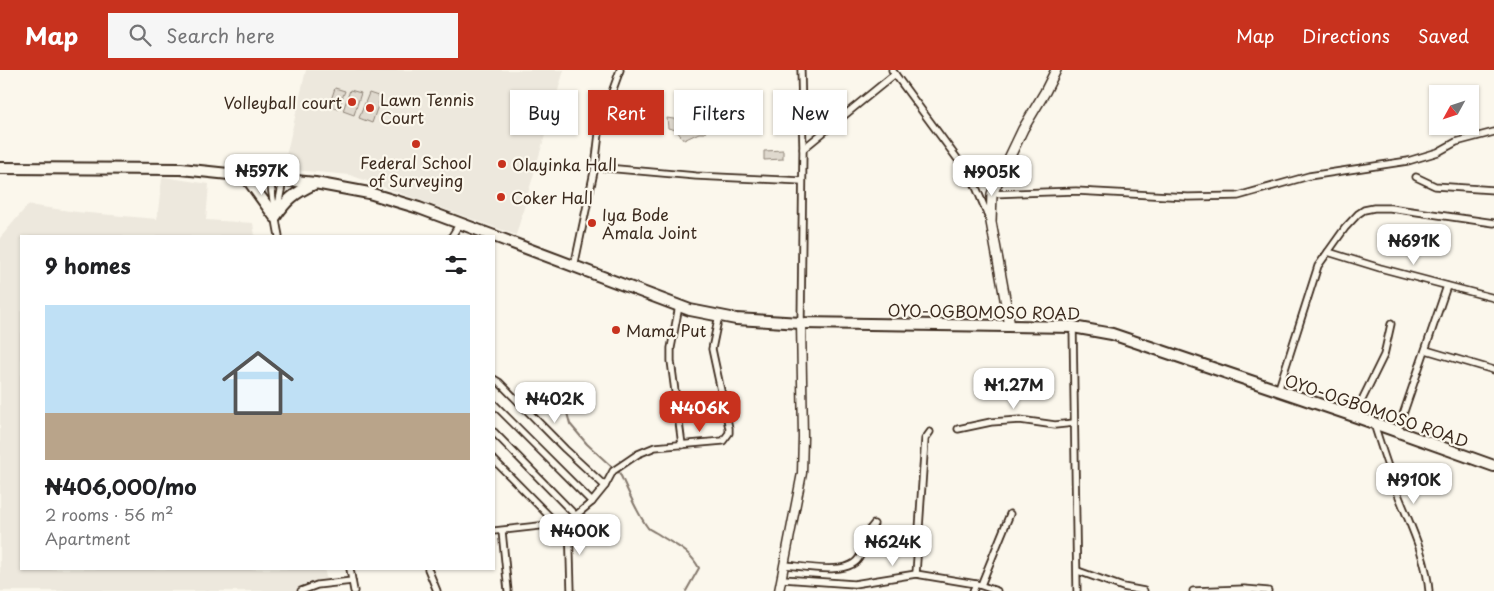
<!DOCTYPE html>
<html lang="en">
<head>
<meta charset="utf-8">
<style>
	body { margin:0; font-family:"Playpen Sans",sans-serif; background:#f6f6f6; color:#202124; height:100vh; display:flex; flex-direction:column; font-size:19px; white-space:nowrap }
	* { box-sizing:border-box; margin:0 }
	p { font-size:16px; color:#757577 }
	.icon { flex:none; width:28px; height:28px; fill:none; stroke:currentColor; stroke-width:2; stroke-linecap:round; stroke-linejoin:round }
	.map { position:relative; flex:1; overflow:hidden }
	.drawer { position:absolute; left:20px; top:165px; width:475px; height:335px; display:flex; flex-direction:column; background:#fff; border-radius:0px; box-shadow:0 1px 4px #0004 }
	.drawer>* { flex:none }
	.top-card { position:absolute; left:510px; top:20px; width:475px; height:45px; display:flex; gap:10px }
	.needle { width:32px; rotate:230deg }
	.tools { position:absolute; left:1429px; top:15px; display:grid; gap:10px }
	.tools a { display:grid; place-items:center; width:50px; height:50px; border-radius:0px; background:#fff; box-shadow:0 1px 4px #0004; font-size:25px }
	.price { position:absolute; translate:-50% -42px; padding:0 11px; border-radius:10px; background:#fff; color:#222; font-size:16px; line-height:32px; filter:drop-shadow(0 1px 2px #0008) }
	.price::after { content:''; position:absolute; left:50%; top:30px; width:15px; height:11px; margin-left:-8px; background:inherit; clip-path:polygon(0 0,100% 0,50% 100%) }
	.price.on { background:#c8321e; color:#fff }
	ul { padding:0; list-style:none }
	li { display:grid; align-content:center; gap:10px; height:265px; padding:0 25px }
	li span { display:grid; place-items:center; height:155px; border-radius:0px; color:#555 }
	li>.icon { margin-inline-start:auto }
	span .icon { width:90px; height:90px; fill:#fffc; stroke-width:1 }
	li b { font-size:21px }
	h2 { display:flex; justify-content:space-between; align-items:center; height:60px; padding:0 25px; font-size:21px }
	.tag { padding:0 18px; border-radius:0px; background:#fff; box-shadow:0 1px 4px #0004; font-size:18px; line-height:45px }
	.tag.on { background:#c8321e; color:#fff }
	header { display:flex; align-items:center; gap:30px; box-sizing:border-box; height:70px; padding:0 25px; background:#c8321e; color:#fff }
	header strong { font-size:24px }
	nav { display:flex; gap:28px; margin-inline-start:auto; font-size:18px }
	.search { width:350px; height:45px; background:#f6f6f6; display:flex; align-items:center; gap:12px; box-sizing:border-box; padding:0 18px; border-radius:0px; color:#757577; font-size:19px }
	.map>svg:first-child { display:block }
</style>
</head>
<body>
<header>
<strong>Map</strong>
<div class="search"><svg class="icon" aria-label="search" viewBox="0 0 24 24"><circle cx="10" cy="10" r="6"/><path d="M15 15l6 6"/></svg>Search here</div>
<nav><a>Map</a><a>Directions</a><a>Saved</a></nav>
</header>
<div class="map">
<svg width="1494" height="521" viewBox="0 0 1494 521">
	<rect width="100%" height="100%" fill="#fbf7ec"/>
	<filter id="ink" filterUnits="userSpaceOnUse"><feTurbulence type="fractalNoise" baseFrequency=".02" numOctaves="2"/><feDisplacementMap in="SourceGraphic" scale="10" xChannelSelector="R" yChannelSelector="G"/><feConvolveMatrix kernelMatrix="1 2 1 2 8 2 1 2 1" color-interpolation-filters="sRGB"/></filter>
	<g filter="url(#ink)">
		<!-- built -->
		<g fill="#ede8dd">
			<polygon points="306,0 564,0 516,165 350,105 283,99"/>
			<polygon points="164,107 209,114 206,150 253,153 255,166 21,166 21,499 324,499 327,510 298,521 0,521 0,168 28,135 77,142 157,149 162,109"/>
		</g>
		<!-- green -->
		<g fill="#dfd9ce" stroke="#8d8276">
			<polygon points="335,18 345,21 338,39 329,36"/>
			<polygon points="350,20 361,23 354,45 343,41"/>
			<polygon points="369,23 381,27 372,53 359,48"/>
			<polygon points="667,48 693,52 700,57 702,51 707,56 705,63 699,63 684,70 676,60 668,58"/>
			<polygon points="783,80 783,89 764,90 764,81"/>
		</g>
		<g fill="none" stroke-linecap="round" stroke-linejoin="round">
			<!-- stream -->
			<g stroke="#85796d" stroke-width="2">
				<polyline points="560,317 570,354 587,374 613,398"/>
				<path d="M617 401 619 402C628 420 636 442 648 458 650 460 655 462 658 464 675 476 688 478 699 498L686 521"/>
			</g>
			<defs>
				<g id="minor">
					<polyline points="892,0 973,110 989,148"/>
					<polyline points="803,79 895,4"/>
					<polyline points="595,97 696,106 802,111"/>
					<polyline points="1416,107 1435,116 1494,120"/>
					<path d="M270 109C273 129 275 147 279 166"/>
					<polyline points="973,110 998,110"/>
					<polyline points="992,124 1076,121 1188,127 1238,126 1309,106 1408,91 1438,82 1456,72 1494,62"/>
					<polyline points="275,137 279,131 283,110"/>
					<polyline points="452,166 460,153"/>
					<polyline points="1328,182 1380,198 1494,228"/>
					<polyline points="574,197 595,97 600,55 620,0"/>
					<polyline points="679,236 671,278 671,291 682,375"/>
					<polyline points="801,253 803,79 801,0"/>
					<polyline points="1073,257 1077,521"/>
					<polyline points="1426,280 1494,300"/>
					<polyline points="494,309 499,312 565,379 605,416"/>
					<polyline points="1278,321 1318,196 1345,158 1358,144 1364,140 1374,138 1390,138 1494,153"/>
					<polyline points="494,334 592,432"/>
					<polyline points="1354,346 1384,285 1391,254"/>
					<path d="M1374 354C1381 376 1388 398 1396 419 1409 453 1426 485 1429 521"/>
					<polyline points="958,359 991,352 1020,350 1055,355 1074,353"/>
					<polyline points="494,362 576,446"/>
					<polyline points="1397,362 1447,216"/>
					<polyline points="494,390 557,454"/>
					<polyline points="569,451 571,521"/>
					<polyline points="494,461 557,454 569,451 592,432 605,416 613,401 638,384 655,377 723,371 729,363 729,358 712,279 719,245"/>
					<polyline points="502,461 508,521"/>
					<path d="M785 495C803 496 851 507 860 486 863 481 861 473 864 467 866 463 871 458 874 454"/>
					<polyline points="350,499 354,521"/>
					<polyline points="428,499 437,521"/>
					<polyline points="1078,501 1123,517 1144,521"/>
					<polyline points="916,504 925,369 930,362"/>
					<polyline points="783,509 854,514 916,504 976,514 997,521"/>
					<polyline points="981,515 1010,444"/>
					<polyline points="301,521 317,515 352,511"/>
					<polyline points="973,521 976,514"/>
					<polyline points="1193,521 1244,519 1268,521"/>
				</g>
				<polyline id="tertiary" points="779,521 802,403 803,367 801,253"/>
				<polyline id="secondary" points="1010,256 991,152 992,124 1023,59 1045,22 1056,0"/>
				<g id="trunk">
					<polyline points="0,98 181,99 315,113 369,123 419,138 494,166"/>
					<path d="M246 107 275 147C287 129 295 123 314 114"/>
					<polyline points="494,166 690,240 736,249 801,253 1073,257 1112,264 1354,346 1494,396"/>
				</g>
			</defs>
			<!-- minor casing -->
			<use href="#minor" stroke="#3b2a1e" stroke-width="9"/>
			<!-- tertiary casing -->
			<use href="#tertiary" stroke="#3b2a1e" stroke-width="11"/>
			<!-- secondary casing -->
			<use href="#secondary" stroke="#3b2a1e" stroke-width="12"/>
			<!-- trunk casing -->
			<use href="#trunk" stroke="#3b2a1e" stroke-width="14"/>
			<!-- minor -->
			<use href="#minor" stroke="#fbf7ec" stroke-width="5.5"/>
			<!-- tertiary -->
			<use href="#tertiary" stroke="#fbf7ec" stroke-width="8"/>
			<!-- secondary -->
			<use href="#secondary" stroke="#fbf7ec" stroke-width="9"/>
			<!-- trunk -->
			<use href="#trunk" stroke="#fbf7ec" stroke-width="10"/>
		</g>
	</g>
	<!-- markers -->
	<g fill="#c8321e" stroke="#fbf7ec" stroke-width="2">
		<circle cx="352" cy="32" r="5"/>
		<circle cx="370" cy="38" r="5"/>
		<circle cx="416" cy="74" r="5"/>
		<circle cx="502" cy="94" r="5"/>
		<circle cx="501" cy="127" r="5"/>
		<circle cx="592" cy="153" r="5"/>
		<circle cx="616" cy="260" r="5"/>
	</g>
	<g text-anchor="middle" dominant-baseline="central" stroke-width="4.5" stroke-linejoin="round" paint-order="stroke">
		<!-- poi labels -->
		<g font-size="16" fill="#3b2a1e" stroke="#fbf7ec" text-anchor="start">
			<text x="380" y="29">Lawn Tennis<tspan x="380" dy="18">Court</tspan></text>
			<text x="342" y="32" text-anchor="end">Volleyball court</text>
			<text x="416" y="92" text-anchor="middle">Federal School<tspan x="416" dy="18">of Surveying</tspan></text>
			<text x="512" y="94">Olayinka Hall</text>
			<text x="511" y="127">Coker Hall</text>
			<text x="602" y="144">Iya Bode<tspan x="602" dy="18">Amala Joint</tspan></text>
			<text x="626" y="260">Mama Put</text>
		</g>
		<!-- street labels -->
		<g font-size="16" fill="#3b2a1e" stroke="#fbf7ec">
			<text transform="translate(984 241) rotate(1)">OYO-OGBOMOSO ROAD</text>
			<text transform="translate(1377 340) rotate(19)">OYO-OGBOMOSO ROAD</text>
		</g>
	</g>
</svg>
<div class="tools">
<a><svg class="needle" viewBox="-14 -14 28 28"><path d="M0-13l5 13h-10z" fill="#e53935"/><path d="M0 13l5-13h-10z" fill="#757577"/></svg></a>
</div>
<b class="price" style="left:262px;top:126px">₦597K</b>
<b class="price" style="left:992px;top:127px">₦905K</b>
<b class="price" style="left:1414px;top:196px">₦691K</b>
<b class="price" style="left:1014px;top:340px">₦1.27M</b>
<b class="price" style="left:555px;top:354px">₦402K</b>
<b class="price on" style="left:700px;top:363px">₦406K</b>
<b class="price" style="left:1414px;top:435px">₦910K</b>
<b class="price" style="left:580px;top:486px">₦400K</b>
<b class="price" style="left:893px;top:497px">₦624K</b>
<div class="top-card">
<a class="tag">Buy</a>
<a class="tag on">Rent</a>
<a class="tag">Filters</a>
<a class="tag">New</a>
</div>
<section class="drawer">
<h2>9 homes<svg class="icon" aria-label="filters" viewBox="0 0 24 24"><path d="M4 7h16M4 17h16"/><circle cx="9" cy="7" r="2"/><circle cx="15" cy="17" r="2"/></svg></h2>
<ul>
<li><span style="background:linear-gradient(#bfe0f5 70%,#b9a48a 0)"><svg class="icon" aria-label="home" viewBox="0 0 24 24"><path d="M3 11l9-7 9 7M6 9v11h12V9"/></svg></span><div><b>₦406,000/mo</b><p>2 rooms · 56 m²</p><p>Apartment</p></div></li>
</ul>
</section>
</div>
</body>
</html>
